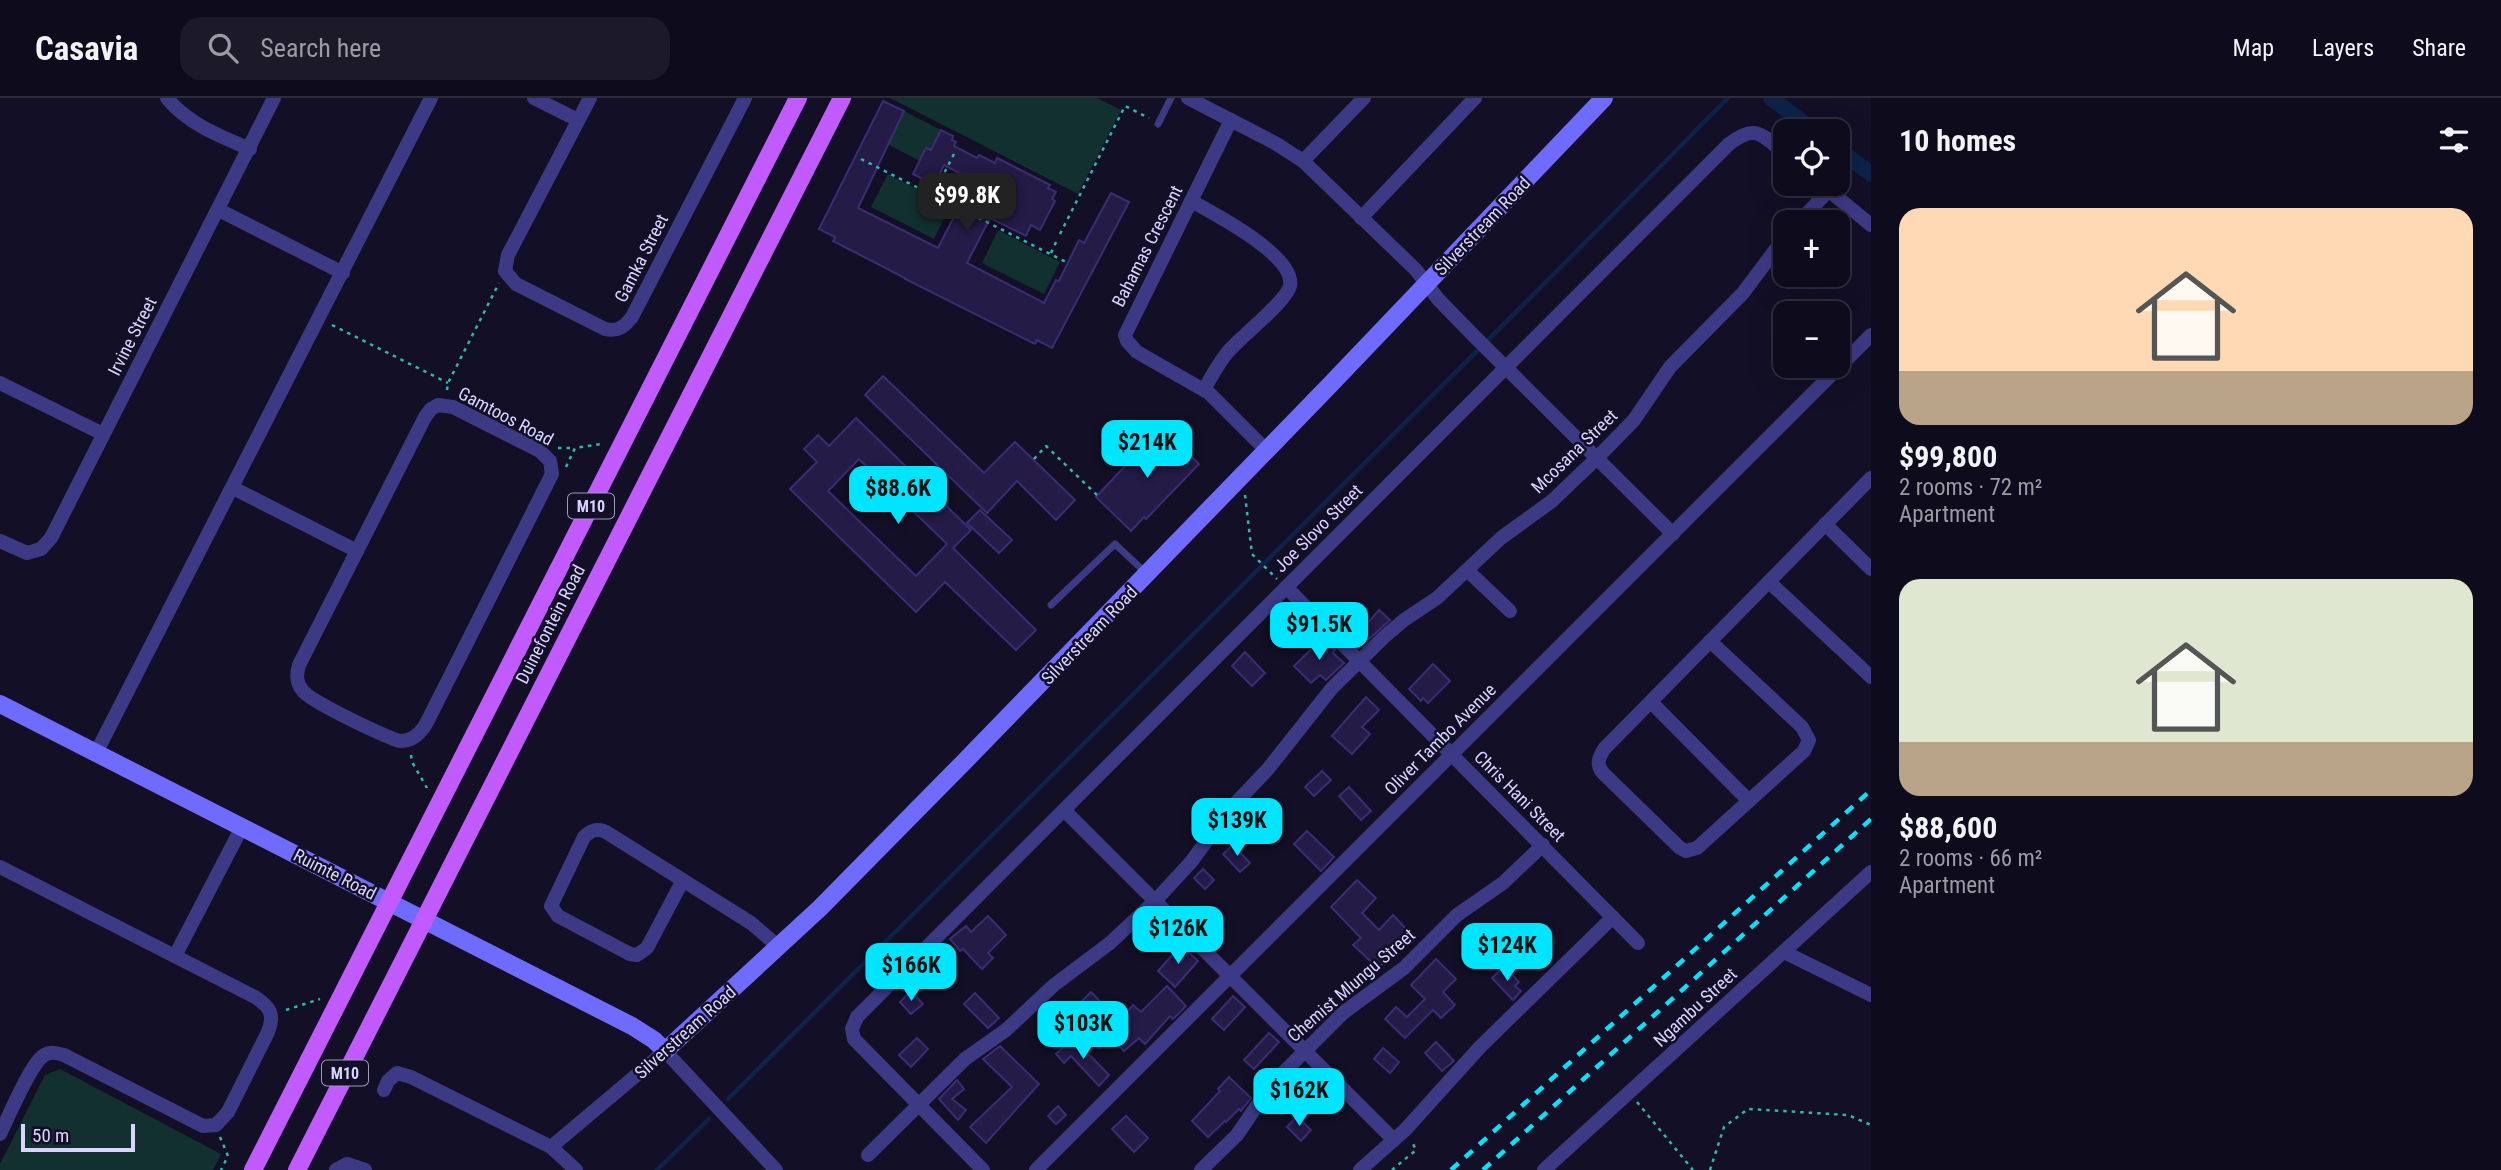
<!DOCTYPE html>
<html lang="en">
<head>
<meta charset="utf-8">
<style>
	body { margin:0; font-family:"Roboto Condensed",sans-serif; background:#1c1929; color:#f1f3f6; height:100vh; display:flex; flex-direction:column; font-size:26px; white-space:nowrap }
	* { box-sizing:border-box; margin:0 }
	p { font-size:23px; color:#9b9ba3 }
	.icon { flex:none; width:38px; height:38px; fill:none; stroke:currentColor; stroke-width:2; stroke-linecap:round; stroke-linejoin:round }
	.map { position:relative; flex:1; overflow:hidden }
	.details { display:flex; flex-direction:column; background:#0e0b1c; width:630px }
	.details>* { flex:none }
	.controls { position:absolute; left:1773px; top:21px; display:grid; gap:14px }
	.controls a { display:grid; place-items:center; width:77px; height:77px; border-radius:14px; background:#0e0b1c; box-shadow:0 7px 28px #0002,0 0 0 2px #2e2b3b; font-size:35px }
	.scale { position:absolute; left:21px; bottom:18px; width:114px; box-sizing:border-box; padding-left:7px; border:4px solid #d9d4ff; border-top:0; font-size:19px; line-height:24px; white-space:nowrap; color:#d9d4ff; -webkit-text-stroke:5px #130f26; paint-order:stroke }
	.price { position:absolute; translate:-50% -60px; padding:0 16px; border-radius:14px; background:#00e5ff; color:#111; font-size:23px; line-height:46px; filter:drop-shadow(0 2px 4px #0008) }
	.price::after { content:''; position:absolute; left:50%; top:42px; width:21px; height:16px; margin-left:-10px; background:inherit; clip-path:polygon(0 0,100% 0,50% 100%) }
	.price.active { background:#222; color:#fff }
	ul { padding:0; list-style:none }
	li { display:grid; align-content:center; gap:14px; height:371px; padding:0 28px }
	li span { display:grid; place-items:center; height:217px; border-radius:21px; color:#555 }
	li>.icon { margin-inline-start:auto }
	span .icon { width:126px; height:126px; fill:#fffc; stroke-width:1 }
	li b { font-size:30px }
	h2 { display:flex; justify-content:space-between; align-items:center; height:84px; padding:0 28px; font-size:30px }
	header { display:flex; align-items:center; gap:42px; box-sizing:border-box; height:98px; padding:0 35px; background:#0e0b1c; border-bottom:2px solid #2e2b3b }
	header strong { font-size:33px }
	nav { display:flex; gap:38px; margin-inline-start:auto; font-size:24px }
	.search { width:490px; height:63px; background:#1c1929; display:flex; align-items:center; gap:18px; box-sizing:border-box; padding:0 24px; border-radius:21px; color:#9b9ba3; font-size:26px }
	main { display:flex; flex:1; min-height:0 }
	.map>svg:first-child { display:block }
</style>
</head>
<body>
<header>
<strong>Casavia</strong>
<div class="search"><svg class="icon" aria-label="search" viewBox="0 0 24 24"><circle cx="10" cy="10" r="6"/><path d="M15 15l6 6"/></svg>Search here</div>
<nav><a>Map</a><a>Layers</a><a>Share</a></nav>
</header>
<main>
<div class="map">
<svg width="1871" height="1072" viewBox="0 0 1871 1072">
	<rect width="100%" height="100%" fill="#130f26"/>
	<!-- green -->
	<g fill="#12302f">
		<polygon points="890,0 1097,0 1121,12 1078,96"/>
		<polygon points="904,13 941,32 931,52 920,63 887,46"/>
		<polygon points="888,76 950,108 934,141 871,109"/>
		<polygon points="998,132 1060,164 1044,196 982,165"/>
		<polygon points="60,971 221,1056 213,1072 0,1072 0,1066 45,977"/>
	</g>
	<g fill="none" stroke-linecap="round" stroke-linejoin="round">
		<!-- stream -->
		<g stroke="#0c2248" stroke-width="4.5">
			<polyline points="728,1001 1557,173 1728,0"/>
			<polyline points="657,1072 709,1021"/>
		</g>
		<!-- canal -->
		<g stroke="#0c2248" stroke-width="16">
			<polyline points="1771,0 1814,33"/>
			<polyline points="1838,51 1871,76"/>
		</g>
	</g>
	<!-- building -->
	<g fill="#241b47" stroke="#3b2d73" stroke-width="2" fill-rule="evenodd">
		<polygon points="883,3 904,13 858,110 938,150 965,97 961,92 967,79 944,67 934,87 913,76 926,50 931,52 941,32 953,38 952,42 956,44 954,48 977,60 979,57 995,65 997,60 1050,87 1048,90 1056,94 1052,101 1055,103 1040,132 1031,127 1026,138 990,120 967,165 1044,205 1056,182 1059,183 1079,142 1084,145 1111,95 1129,104 1052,250 1037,242 1035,246 905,181 905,180 833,143 835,139 819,131"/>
		<polygon points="883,278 984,375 1015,344 1075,402 1056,422 1017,383 987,415 865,297"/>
		<path d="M856 320 971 432 953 450 1036 532 1016 552 945 484 916 514 790 391 817 364 804 351 818 337 829 348ZM859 361 947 446 916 478 828 393Z"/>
		<polygon points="1161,329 1199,366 1146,421 1144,419 1131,433 1096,399"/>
		<polygon points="980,412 1012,442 999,455 967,425"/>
		<polygon points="1379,512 1390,522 1367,543 1358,536"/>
		<polygon points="1323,540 1335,552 1333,555 1344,565 1326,582 1320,577 1311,585 1294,568"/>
		<polygon points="1245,554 1265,575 1252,588 1232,568"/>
		<polygon points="1433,566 1450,583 1428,605 1423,600 1421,603 1409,591"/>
		<polygon points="1366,599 1379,612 1362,629 1370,636 1352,656 1332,638"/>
		<polygon points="1322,673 1331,682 1314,698 1305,689"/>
		<polygon points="1349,689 1371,713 1361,722 1339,698"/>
		<polygon points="1307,733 1334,759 1321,773 1294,746"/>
		<polygon points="1233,747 1250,765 1240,774 1223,756"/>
		<polygon points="1203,771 1214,782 1205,791 1194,780"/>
		<polygon points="1357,782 1376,800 1362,815 1379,832 1393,817 1412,837 1378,870 1353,847 1361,840 1331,809"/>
		<polygon points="988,818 1006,837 988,855 993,860 982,871 963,851 960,853 950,841 966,828 971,834"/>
		<polygon points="1181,847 1198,863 1175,889 1158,873"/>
		<polygon points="1436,861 1456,881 1443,894 1455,907 1441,920 1433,912 1405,940 1385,921 1396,909 1407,919 1425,901 1411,887"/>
		<polygon points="1504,868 1519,884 1515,888 1521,893 1513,902 1492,880"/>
		<polygon points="1167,888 1186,908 1173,921 1170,918 1145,946 1139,940 1124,953 1099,926 1079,945 1065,932 1083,913 1077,908 1091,894 1119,923 1133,907 1141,914"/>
		<polygon points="911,893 923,906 911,916 900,904"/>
		<polygon points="975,895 999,920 988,930 964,906"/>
		<polygon points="1233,898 1245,909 1224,932 1212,921"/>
		<polygon points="1269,935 1279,944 1254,971 1244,962"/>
		<polygon points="917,940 928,951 911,969 899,957"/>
		<polygon points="1073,940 1109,977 1099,988 1071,958 1064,965 1056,956"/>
		<polygon points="1436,944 1454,963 1442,973 1425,955"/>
		<polygon points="1000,948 1039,986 986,1045 970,1029 1012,989 983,961"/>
		<polygon points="1383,950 1399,964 1390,975 1374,961"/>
		<polygon points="1229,979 1251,1000 1241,1013 1239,1011 1226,1024 1225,1023 1208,1039 1192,1023 1220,993 1218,991"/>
		<polygon points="957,982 964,991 952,1001 966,1012 958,1022 939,1001"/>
		<polygon points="1058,1008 1066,1017 1056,1026 1048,1018"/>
		<polygon points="1126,1018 1148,1040 1134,1054 1112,1031"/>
		<polygon points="1297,1018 1311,1032 1301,1043 1287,1029"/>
	</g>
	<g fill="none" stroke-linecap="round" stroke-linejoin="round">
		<!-- path -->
		<g stroke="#2fb8b0" stroke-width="2.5" stroke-dasharray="3.5 5" stroke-linecap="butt">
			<polyline points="861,61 958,110"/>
			<polyline points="933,97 955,54"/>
			<polyline points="963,112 1068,165"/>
			<polyline points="1060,136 1125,8 1149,20"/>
			<polyline points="1051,155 1058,140"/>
			<polyline points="332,227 448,285"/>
			<polyline points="447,292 448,285 499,185"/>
			<polyline points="558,350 575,350"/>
			<polyline points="1034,361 1046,348 1097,397"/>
			<polyline points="566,369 575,350 602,346"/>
			<polyline points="1245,397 1252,456 1277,481"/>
			<polyline points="411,657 412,664 427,690"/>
			<polyline points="286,912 320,901"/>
			<polyline points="1637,1004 1693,1072"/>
			<polyline points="220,1039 228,1058 221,1072"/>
			<polyline points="1392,1072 1416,1052 1412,1044"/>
			<polyline points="1710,1072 1724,1029 1748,1011 1848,1017 1871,1027"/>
		</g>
		<!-- lane -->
		<g stroke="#3d3a85" stroke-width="7">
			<polyline points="1158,26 1171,0"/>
			<polyline points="1051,507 1115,446 1147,476"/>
		</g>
		<!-- street -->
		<g stroke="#3d3a85" stroke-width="14">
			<path d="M167 0C188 26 220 38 250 51"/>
			<polyline points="534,0 578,22"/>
			<path d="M590 0 508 157 505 173 516 186 605 231C618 234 624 229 632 219L745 0"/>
			<polyline points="1188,0 1275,45 1303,63 1416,172 1438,201 1474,238 1673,436"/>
			<polyline points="1231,22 1125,237 1127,243 1137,254 1209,295 1267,353"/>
			<polyline points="1303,63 1364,0"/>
			<polyline points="1821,86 1871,127"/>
			<path d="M1191 103C1213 115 1296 158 1290 188 1287 203 1239 240 1227 255 1218 266 1211 279 1204 292"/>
			<polyline points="219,112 343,175"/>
			<polyline points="1361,120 1475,0"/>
			<polyline points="1799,124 1829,92"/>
			<polyline points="0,285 103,336"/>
			<path d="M438 307 453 309 540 353 550 363 552 376 426 626C419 637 412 643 399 643 382 637 313 605 303 593 296 585 296 577 299 567L425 319 431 311Z"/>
			<polyline points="233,390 357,453"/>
			<polyline points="1825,426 1871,471"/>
			<polyline points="0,443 27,455 41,451 51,440 274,0"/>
			<polyline points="1468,473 1510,513"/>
			<polyline points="1769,484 1871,579"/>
			<polyline points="1286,489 1638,845"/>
			<path d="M1710 543 1802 629 1809 642 1804 653 1697 750 1686 753 1680 750 1602 674C1596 665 1599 660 1604 651L1871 380"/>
			<polyline points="1651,604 1749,703"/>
			<polyline points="96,655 431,0"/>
			<polyline points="1064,712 1394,1042"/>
			<path d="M0 769 255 899C270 909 275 916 268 934L228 1014 216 1027 203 1028 64 957C57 955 50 953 43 958 30 967 8 1020 0 1036"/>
			<path d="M683 782 647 850 637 857 630 856 558 818 551 808 584 739C591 732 597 730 606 734L751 825 779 849"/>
			<polyline points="1784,854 1871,897"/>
			<polyline points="175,858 242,729"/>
			<polyline points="384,992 388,983 397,975 411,979 551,1049 576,1072"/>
			<polyline points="551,1049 665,953 776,1072"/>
			<polyline points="868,1057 965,961 1006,932 1054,887 1110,845 1156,802 1191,764 1230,711 1268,671 1332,590 1384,539 1404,522 1437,500 1501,440 1552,403 1597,360 1634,322 1670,269 1743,195 1785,139"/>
			<polyline points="336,1072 347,1066 365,1072"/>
			<path d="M983 1072 854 941 852 931 857 919 1729 46C1756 25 1762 37 1785 56"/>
			<polyline points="1036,1072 1871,237"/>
			<polyline points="1201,1072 1237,1037 1271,987 1343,915 1404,870 1457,817 1503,785 1543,747"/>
			<polyline points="1360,1072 1405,1032 1480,949 1613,819"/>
			<polyline points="1544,1072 1871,774"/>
		</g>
		<!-- secondary -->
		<polyline stroke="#6f6bff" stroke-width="18" points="0,606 632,928 654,942 665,953 820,810 962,666 1328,289 1604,0"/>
		<!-- primary -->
		<g stroke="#c25bff" stroke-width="18">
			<polyline points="253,1072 798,0"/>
			<polyline points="297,1072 842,0"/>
		</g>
		<!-- rail -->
		<g stroke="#00e5ff" stroke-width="4.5" stroke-dasharray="10 9" stroke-linecap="butt">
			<polyline points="1451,1072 1871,692"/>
			<polyline points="1483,1072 1871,721"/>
		</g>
	</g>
	<g text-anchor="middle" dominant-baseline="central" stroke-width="5" stroke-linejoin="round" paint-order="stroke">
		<!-- shield labels -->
		<g fill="#130f26" stroke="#9e99be" stroke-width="2">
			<rect x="568" y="395.5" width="46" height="25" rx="5"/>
			<rect x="322" y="962.5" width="46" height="25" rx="5"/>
		</g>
		<g font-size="16" font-weight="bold" fill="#d9d4ff">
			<text x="591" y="408">M10</text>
			<text x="345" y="975">M10</text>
		</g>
		<!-- street labels -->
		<g font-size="18" fill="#d9d4ff" stroke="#130f26">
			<text transform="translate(1482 128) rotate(-46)">Silverstream Road</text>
			<text transform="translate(1147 148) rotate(-63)">Bahamas Crescent</text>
			<text transform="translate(641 160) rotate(-63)">Gamka Street</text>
			<text transform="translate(132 238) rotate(-63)">Irvine Street</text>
			<text transform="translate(506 318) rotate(28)">Gamtoos Road</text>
			<text transform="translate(1574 353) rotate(-44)">Mcosana Street</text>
			<text transform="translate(1318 430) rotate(-45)">Joe Slovo Street</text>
			<text transform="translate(550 526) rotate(-63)">Duinefontein Road</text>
			<text transform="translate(1089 537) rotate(-46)">Silverstream Road</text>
			<text transform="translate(1440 641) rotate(-45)">Oliver Tambo Avenue</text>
			<text transform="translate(1520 698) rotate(45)">Chris Hani Street</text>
			<text transform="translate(335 776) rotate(27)">Ruimte Road</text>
			<text transform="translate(1351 887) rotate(-41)">Chemist Mlungu Street</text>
			<text transform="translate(1695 909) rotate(-43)">Ngambu Street</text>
			<text transform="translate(685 934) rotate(-42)">Silverstream Road</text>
		</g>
	</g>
</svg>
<div class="controls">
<a><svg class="icon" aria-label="locate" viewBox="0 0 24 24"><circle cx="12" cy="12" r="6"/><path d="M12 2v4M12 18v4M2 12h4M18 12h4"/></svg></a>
<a>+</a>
<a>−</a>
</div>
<div class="scale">50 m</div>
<b class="price active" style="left:967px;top:135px">$99.8K</b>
<b class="price" style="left:1147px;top:382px">$214K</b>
<b class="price" style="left:898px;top:428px">$88.6K</b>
<b class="price" style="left:1319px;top:564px">$91.5K</b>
<b class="price" style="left:1237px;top:760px">$139K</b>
<b class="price" style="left:1178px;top:868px">$126K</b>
<b class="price" style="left:1507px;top:885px">$124K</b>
<b class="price" style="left:911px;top:905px">$166K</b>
<b class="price" style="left:1083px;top:963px">$103K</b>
<b class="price" style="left:1299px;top:1030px">$162K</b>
</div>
<section class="details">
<h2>10 homes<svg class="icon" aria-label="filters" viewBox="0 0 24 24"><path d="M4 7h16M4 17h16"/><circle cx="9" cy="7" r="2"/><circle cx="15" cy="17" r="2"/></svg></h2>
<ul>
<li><span style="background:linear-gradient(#ffd9b3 75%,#b9a48a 0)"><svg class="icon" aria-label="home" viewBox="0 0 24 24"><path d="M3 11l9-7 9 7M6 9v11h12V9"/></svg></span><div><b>$99,800</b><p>2 rooms · 72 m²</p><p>Apartment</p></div></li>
<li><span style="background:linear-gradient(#dfe7d0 75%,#b9a48a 0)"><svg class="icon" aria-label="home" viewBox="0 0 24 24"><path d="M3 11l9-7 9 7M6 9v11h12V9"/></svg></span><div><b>$88,600</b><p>2 rooms · 66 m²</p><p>Apartment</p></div></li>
</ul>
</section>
</main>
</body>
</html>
